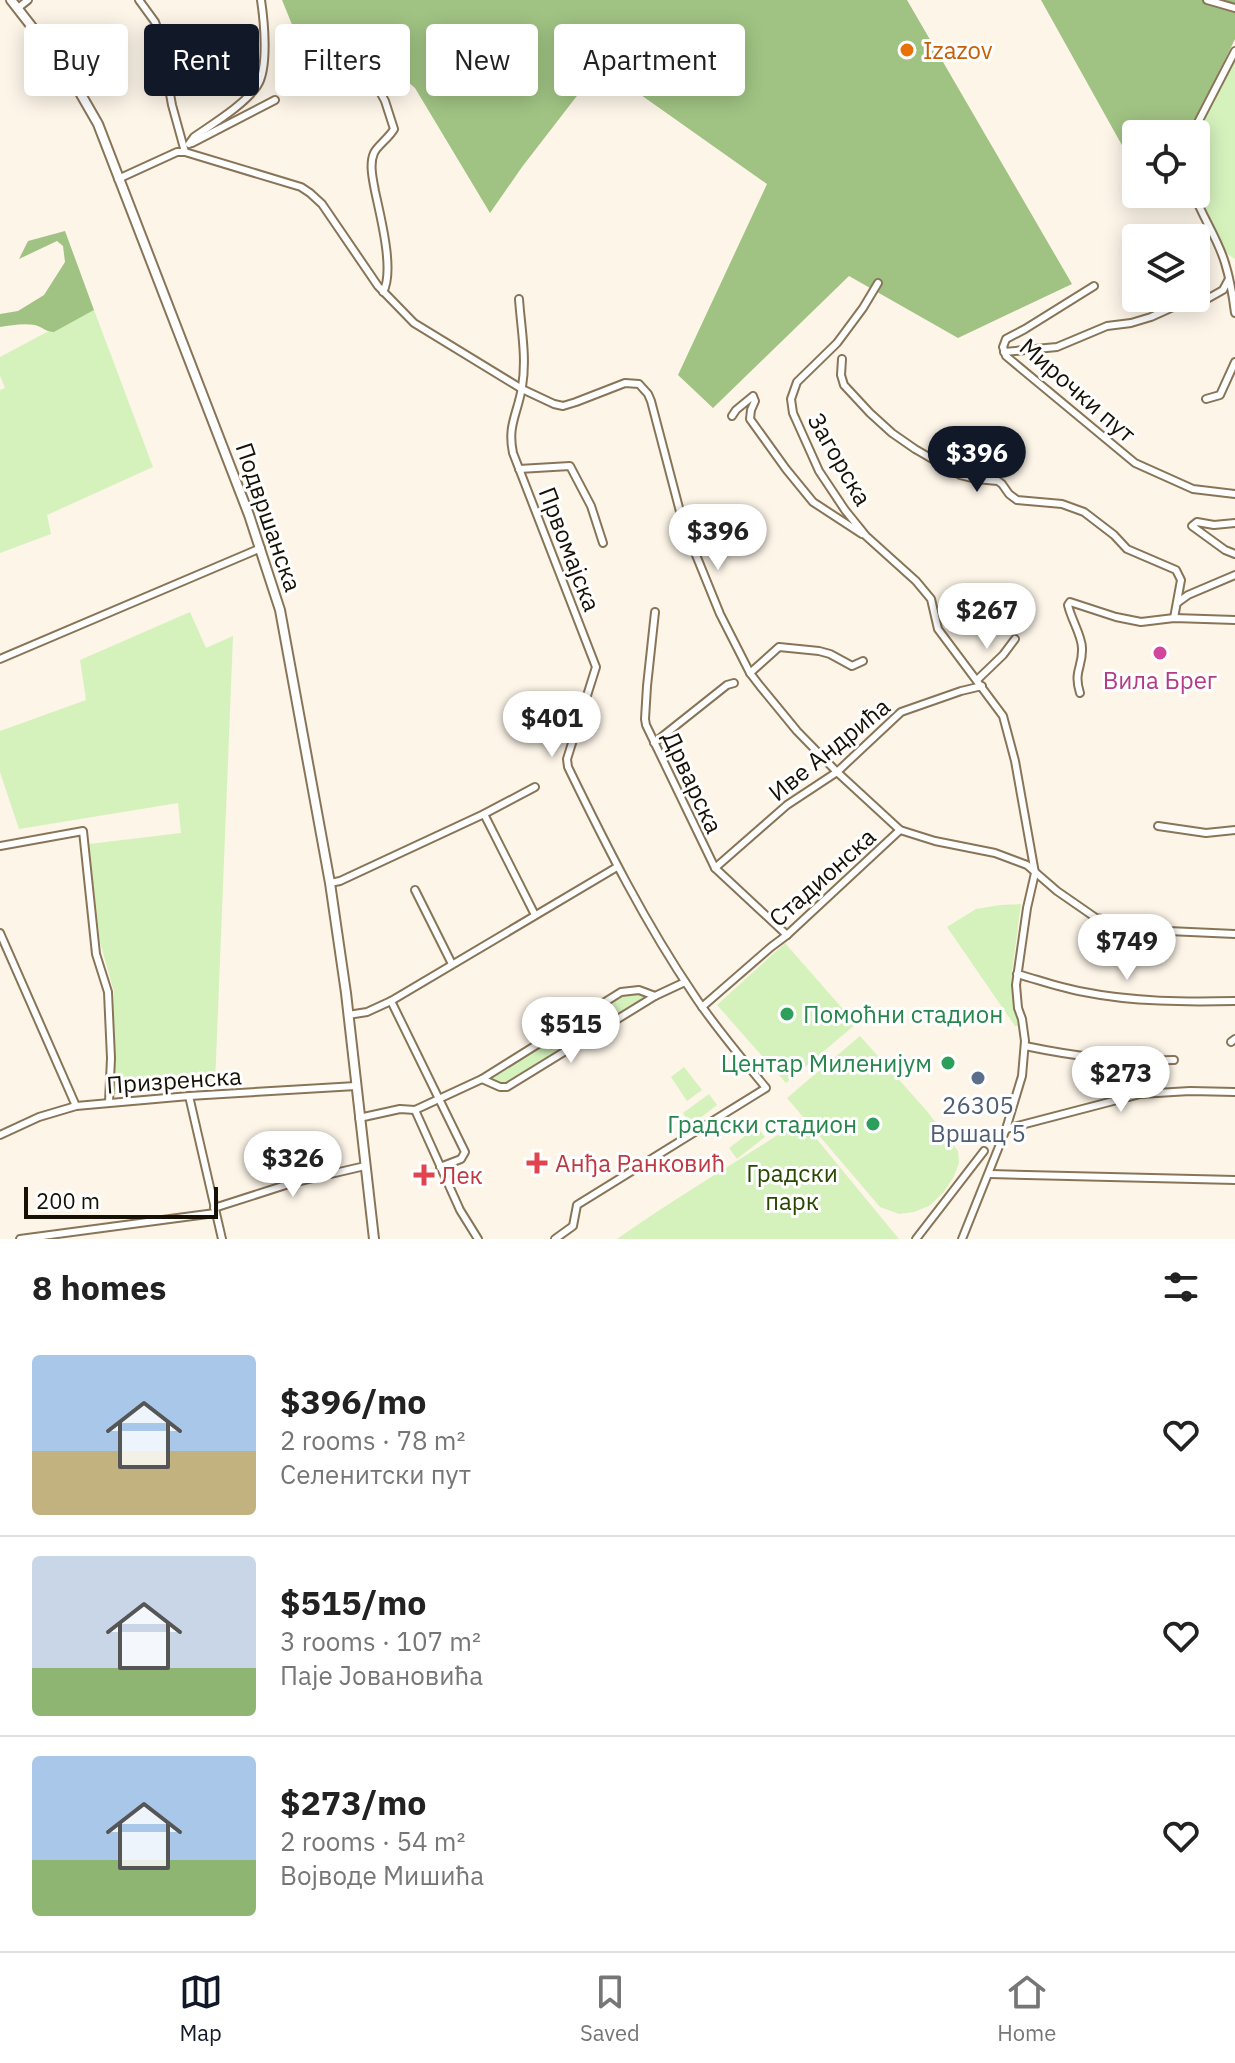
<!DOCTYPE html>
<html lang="en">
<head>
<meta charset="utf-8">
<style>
	body { margin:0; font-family:"IBM Plex Sans",sans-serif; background:#f6f6f6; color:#222; height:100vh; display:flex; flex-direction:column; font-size:30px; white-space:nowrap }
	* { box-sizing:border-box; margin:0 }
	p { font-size:26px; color:#767676 }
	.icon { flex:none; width:44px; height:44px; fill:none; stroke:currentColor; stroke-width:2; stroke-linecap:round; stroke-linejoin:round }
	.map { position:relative; height:1239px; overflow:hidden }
	.details { display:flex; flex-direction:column; background:#fff; flex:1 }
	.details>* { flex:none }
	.guide { position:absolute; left:24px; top:24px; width:800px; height:72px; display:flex; gap:16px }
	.tools { position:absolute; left:1122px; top:120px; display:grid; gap:16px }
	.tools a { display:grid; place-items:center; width:88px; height:88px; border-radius:8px; background:#fff; box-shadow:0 4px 20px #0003; font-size:40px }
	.scale { position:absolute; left:24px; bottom:20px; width:194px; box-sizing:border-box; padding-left:8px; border:4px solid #171005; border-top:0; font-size:22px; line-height:28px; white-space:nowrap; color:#171005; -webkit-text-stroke:6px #fff; paint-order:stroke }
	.price { position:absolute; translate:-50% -68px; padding:0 18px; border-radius:28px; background:#fff; color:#222; font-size:26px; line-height:52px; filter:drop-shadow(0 2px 4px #0008) }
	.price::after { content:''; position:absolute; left:50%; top:48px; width:24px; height:18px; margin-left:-12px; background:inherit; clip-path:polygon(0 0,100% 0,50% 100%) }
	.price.selected { background:#111827; color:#fff }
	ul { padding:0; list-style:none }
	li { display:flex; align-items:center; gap:24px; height:200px; padding:0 32px }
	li+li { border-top:2px solid #e0e0e0 }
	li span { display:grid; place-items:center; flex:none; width:224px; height:160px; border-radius:8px; color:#555 }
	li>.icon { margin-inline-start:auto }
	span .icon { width:96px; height:96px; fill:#fffc; stroke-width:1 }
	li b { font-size:34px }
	h2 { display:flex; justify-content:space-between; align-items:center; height:96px; padding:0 32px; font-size:34px }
	.pill { padding:0 28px; border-radius:8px; background:#fff; box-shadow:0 4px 20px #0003; font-size:28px; line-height:72px }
	.pill.selected { background:#111827; color:#fff }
	.tabs { display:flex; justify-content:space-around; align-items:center; height:112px; border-top:2px solid #e0e0e0; background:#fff; font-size:22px; color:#767676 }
	.tabs a { display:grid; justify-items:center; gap:4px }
	.tabs .selected { color:#111827 }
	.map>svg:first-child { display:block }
</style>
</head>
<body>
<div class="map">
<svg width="1235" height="1239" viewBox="0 0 1235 1239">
	<rect width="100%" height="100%" fill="#fdf5e8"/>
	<!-- green -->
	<g fill="#d5f2bd">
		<polygon points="1235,59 1235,259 1226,253 1201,204 1196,188 1196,136"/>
		<polygon points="94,310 153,467 47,515 51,534 0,553 0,390 5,388 0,376 0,357 47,332 54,332"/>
		<polygon points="190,612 206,648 233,636 215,1085 114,1094 114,992 100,942 89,844 181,833 178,803 19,829 0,772 0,731 86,700 80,660"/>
		<polygon points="1021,904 1012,972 1018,1026 1015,1026 947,927 976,909 1000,905"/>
		<polygon points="785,943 856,1024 786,1083 717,1005"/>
		<polygon points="638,992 642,994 643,998 508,1083 499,1084 491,1078 624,994"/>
		<polygon points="860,1036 926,1110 958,1151 959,1163 954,1176 944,1192 929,1206 914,1212 899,1214 880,1207 787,1098"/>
		<polygon points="684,1067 702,1090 687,1101 671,1077"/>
		<polygon points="709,1094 717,1105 691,1125 683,1113"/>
		<path d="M801 1120 899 1239H617C677 1197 740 1160 801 1120Z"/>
		<polygon points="757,1127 765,1137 737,1159 729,1148"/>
	</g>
	<!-- forest -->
	<g fill="#a0c383">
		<polygon points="282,0 907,0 1072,284 958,338 849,276 713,408 678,375 767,184 600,66 522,167 490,213 415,88 351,32 293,27"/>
		<polygon points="1041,0 1235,0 1235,39 1189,134 1136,134 1136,166 1133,165"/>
		<path d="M65 231 94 310 54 332C45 332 43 327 35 325 24 323 11 325 0 327V314L18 311 44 295 65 262 63 246 57 241 19 259 28 241Z"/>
	</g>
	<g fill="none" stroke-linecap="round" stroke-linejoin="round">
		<defs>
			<g id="street">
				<polyline points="139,0 155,22 159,33 172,105 185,152"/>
				<polyline points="1207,0 1235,8"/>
				<polyline points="18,8 28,0"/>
				<path d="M364 62 385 101 394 129C389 138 377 146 374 153 369 164 373 180 375 191 380 215 395 271 383 292"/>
				<polyline points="1192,134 1235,51"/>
				<polyline points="192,143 275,100"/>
				<path d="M189 144 194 137C214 123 244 105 257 86 269 69 264 20 261 0"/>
				<polyline points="118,179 177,152 185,152 301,187 310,193 322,204 378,286 414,323 522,389 554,404 563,406 576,402 625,383 639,384 648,394 651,401 683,523 720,614 750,673 760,686 797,731 837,772 900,830 935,841 995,853 1027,865 1057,891 1096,918 1168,931 1235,934"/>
				<path d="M1194 194C1203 218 1218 239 1225 263 1230 279 1233 297 1235 313"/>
				<polyline points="878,283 863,308 837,343 797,382 791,399 793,413 819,471 845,510 866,536 916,581 931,599 938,629 1003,716 1015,761 1035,873 1027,908 1016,985 1018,1008 1022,1019 1025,1041 1022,1076 1006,1129 962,1239"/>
				<polyline points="1094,286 1025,329 1006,339 1003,347 1006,356 1135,463 1193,489 1235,494"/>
				<path d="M519 299C521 328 527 358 522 387 518 413 507 425 513 453L596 667 567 759 568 767C606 845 645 923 694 995 715 1027 741 1057 766 1088L577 1205 573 1226 555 1239"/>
				<polyline points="1004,352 1057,347 1107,326 1131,323 1151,317 1182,303 1207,299 1223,290 1229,279"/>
				<polyline points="842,359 841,375 844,385 870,413 892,433 915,449 960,475 976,479 998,481 1002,484 1009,494 1017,500 1062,504 1084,512 1114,535 1127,549 1176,570 1181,580 1174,618"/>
				<polyline points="1206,399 1220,395 1235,362"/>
				<polyline points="732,416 736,410 753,396 755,401 751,410 750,419 786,469 813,502 862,534"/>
				<polyline points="519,469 570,466 591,506 603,543"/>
				<polyline points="1235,523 1214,525 1197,522 1192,526 1225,550 1235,554"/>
				<polyline points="1177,603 1188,595 1235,575"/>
				<polyline points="655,612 647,686 645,719 646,725 715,868 787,935"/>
				<polyline points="0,659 261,548"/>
				<polyline points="750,673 779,647 819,651 830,654 852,666 863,661"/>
				<polyline points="977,680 1003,655 1015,639"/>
				<path d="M1080 693C1073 671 1083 667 1082 648 1082 636 1071 619 1068 605L1070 602 1116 617 1141 622 1174 618 1235 620"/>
				<polyline points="654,743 727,685 734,683"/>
				<polyline points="484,814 535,915"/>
				<polyline points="1158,826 1206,833 1235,830"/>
				<polyline points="0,846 83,831 96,954 108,992 111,1058 109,1102"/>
				<polyline points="715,868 787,805 837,772 901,712 961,691 982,686"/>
				<polyline points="330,883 340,881 484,814 535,787"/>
				<polyline points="415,890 452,964"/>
				<polyline points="0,933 76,1106"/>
				<path d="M1017 974C1039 980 1061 988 1084 992 1133 1002 1186 1002 1235 1001"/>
				<polyline points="391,1001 465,1152 461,1159 440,1167"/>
				<polyline points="702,1007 771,947 787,935 900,830"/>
				<polyline points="348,1015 367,1012 391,1001 617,867"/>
				<polyline points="1231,1042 1235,1039"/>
				<path d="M1025 1046C1078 1057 1119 1062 1174 1060"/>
				<polyline points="482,1079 500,1087 507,1087 655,996 685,982"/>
				<polyline points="189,1096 222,1239"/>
				<polyline points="415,1110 460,1210 478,1239"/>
				<polyline points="359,1118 400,1109 415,1110 482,1079 621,992 639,990 655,996"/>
				<polyline points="1006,1129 1140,1094 1190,1091 1235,1092"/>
				<polyline points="0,1135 39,1117 76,1106 189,1096 356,1086"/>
				<polyline points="990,1174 1235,1180"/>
				<polyline points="214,1208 292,1183 365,1166"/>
				<polyline points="20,1239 215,1213"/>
				<polyline points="916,1239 984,1151"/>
			</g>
			<polyline id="secondary" points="11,0 71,77 98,124 249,515 280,610 330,883 346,993 374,1239"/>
		</defs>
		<!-- street casing -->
		<use href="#street" stroke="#887558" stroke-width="10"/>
		<!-- secondary casing -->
		<use href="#secondary" stroke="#887558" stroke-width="12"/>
		<!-- street -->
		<use href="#street" stroke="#fff" stroke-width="6"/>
		<!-- secondary -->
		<use href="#secondary" stroke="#fff" stroke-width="8"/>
	</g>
	<!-- markers -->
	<circle fill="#e8710a" stroke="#fff" stroke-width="3" cx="907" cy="50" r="8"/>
	<circle fill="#d1479c" stroke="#fff" stroke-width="3" cx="1160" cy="653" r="8"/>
	<g fill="#2e9e5b" stroke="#fff" stroke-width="3">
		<circle cx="787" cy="1014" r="8"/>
		<circle cx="948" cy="1063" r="8"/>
		<circle cx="873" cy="1124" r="8"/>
	</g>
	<circle fill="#5c6f8a" stroke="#fff" stroke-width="3" cx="978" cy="1078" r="8"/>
	<g fill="#e0444e" stroke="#fff" stroke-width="3">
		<path d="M533 1151h8v8h8v8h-8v8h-8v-8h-8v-8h8z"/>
		<path d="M420 1163h8v8h8v8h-8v8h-8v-8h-8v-8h8z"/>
	</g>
	<g text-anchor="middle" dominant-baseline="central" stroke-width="6" stroke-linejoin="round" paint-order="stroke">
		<!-- food labels -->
		<g font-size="24" fill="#c56008" stroke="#fff" text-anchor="start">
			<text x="923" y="50">Izazov</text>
		</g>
		<!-- street labels -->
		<g font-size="24" fill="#171005" stroke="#fff">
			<text transform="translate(1078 390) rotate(41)">Мирочки пут</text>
			<text transform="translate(840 459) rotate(60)">Загорска</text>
			<text transform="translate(269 517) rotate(71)">Подвршанска</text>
			<text transform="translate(570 549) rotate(69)">Првомајска</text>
			<text transform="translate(829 749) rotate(-39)">Иве Андрића</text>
			<text transform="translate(693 782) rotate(65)">Дрварска</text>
			<text transform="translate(822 877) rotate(-42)">Стадионска</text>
			<text transform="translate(174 1080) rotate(-4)">Призренска</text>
		</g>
		<!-- hotel labels -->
		<g font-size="24" fill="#b23c85" stroke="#fff">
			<text x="1160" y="680">Вила Брег</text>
		</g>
		<!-- leisure labels -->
		<g font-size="24" fill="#27864d" stroke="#fff" text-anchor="end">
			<text x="803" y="1014" text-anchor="start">Помоћни стадион</text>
			<text x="932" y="1063">Центар Миленијум</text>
			<text x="857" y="1124">Градски стадион</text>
		</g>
		<!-- service labels -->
		<g font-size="24" fill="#4e5e75" stroke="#fff">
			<text x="978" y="1105">26305<tspan x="978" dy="28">Вршац 5</tspan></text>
		</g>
		<!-- health labels -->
		<g font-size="24" fill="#be3a42" stroke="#fff" text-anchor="start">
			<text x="555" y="1163">Анђа Ранковић</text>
			<text x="440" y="1175">Лек</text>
		</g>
		<!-- park labels -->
		<g font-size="24" fill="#294700" stroke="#fff">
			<text x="792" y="1173">Градски<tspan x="792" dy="28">парк</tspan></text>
		</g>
	</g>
</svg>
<div class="tools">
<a><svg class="icon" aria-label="locate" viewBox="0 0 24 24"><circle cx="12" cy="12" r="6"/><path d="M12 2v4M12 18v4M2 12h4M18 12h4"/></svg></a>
<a><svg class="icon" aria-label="layers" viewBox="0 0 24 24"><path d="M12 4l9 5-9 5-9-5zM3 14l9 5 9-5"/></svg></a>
</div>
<div class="scale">200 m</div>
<b class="price selected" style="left:977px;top:494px">$396</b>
<b class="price" style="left:718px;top:572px">$396</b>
<b class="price" style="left:987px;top:651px">$267</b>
<b class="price" style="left:552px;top:759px">$401</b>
<b class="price" style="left:1127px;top:982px">$749</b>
<b class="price" style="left:571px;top:1065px">$515</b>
<b class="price" style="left:1121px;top:1114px">$273</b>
<b class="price" style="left:293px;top:1199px">$326</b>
<div class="guide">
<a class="pill">Buy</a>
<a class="pill selected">Rent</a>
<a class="pill">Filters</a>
<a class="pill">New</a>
<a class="pill">Apartment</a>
</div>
</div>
<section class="details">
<h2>8 homes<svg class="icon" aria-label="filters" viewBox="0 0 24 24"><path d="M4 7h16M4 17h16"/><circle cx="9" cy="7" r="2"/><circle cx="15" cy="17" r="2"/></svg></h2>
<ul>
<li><span style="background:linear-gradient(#a9c7e8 60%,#c2b280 0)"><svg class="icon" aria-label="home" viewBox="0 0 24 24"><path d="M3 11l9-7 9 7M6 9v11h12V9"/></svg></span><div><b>$396/mo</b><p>2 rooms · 78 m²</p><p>Селенитски пут</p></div><svg class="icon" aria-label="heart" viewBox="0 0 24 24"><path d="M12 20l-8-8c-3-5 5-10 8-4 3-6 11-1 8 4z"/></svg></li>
<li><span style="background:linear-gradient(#c9d6e8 70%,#8fb573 0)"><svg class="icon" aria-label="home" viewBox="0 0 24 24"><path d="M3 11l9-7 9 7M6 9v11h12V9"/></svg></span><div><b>$515/mo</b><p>3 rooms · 107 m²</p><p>Паје Јовановића</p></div><svg class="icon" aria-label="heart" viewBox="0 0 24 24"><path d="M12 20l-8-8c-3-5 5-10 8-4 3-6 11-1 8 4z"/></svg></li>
<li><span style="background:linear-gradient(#a9c7e8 65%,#8fb573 0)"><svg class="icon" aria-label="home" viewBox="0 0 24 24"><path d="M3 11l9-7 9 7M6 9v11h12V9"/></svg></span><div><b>$273/mo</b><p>2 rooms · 54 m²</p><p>Војводе Мишића</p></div><svg class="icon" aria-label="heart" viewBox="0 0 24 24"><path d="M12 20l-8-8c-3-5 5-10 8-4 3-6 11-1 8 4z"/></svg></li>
</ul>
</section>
<nav class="tabs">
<a class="selected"><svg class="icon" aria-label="map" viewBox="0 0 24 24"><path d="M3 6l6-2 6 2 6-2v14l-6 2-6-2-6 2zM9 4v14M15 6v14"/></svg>Map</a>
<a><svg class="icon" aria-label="saved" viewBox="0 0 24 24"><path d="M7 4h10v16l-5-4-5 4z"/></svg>Saved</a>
<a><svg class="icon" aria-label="home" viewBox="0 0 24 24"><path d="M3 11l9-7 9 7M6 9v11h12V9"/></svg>Home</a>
</nav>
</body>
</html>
